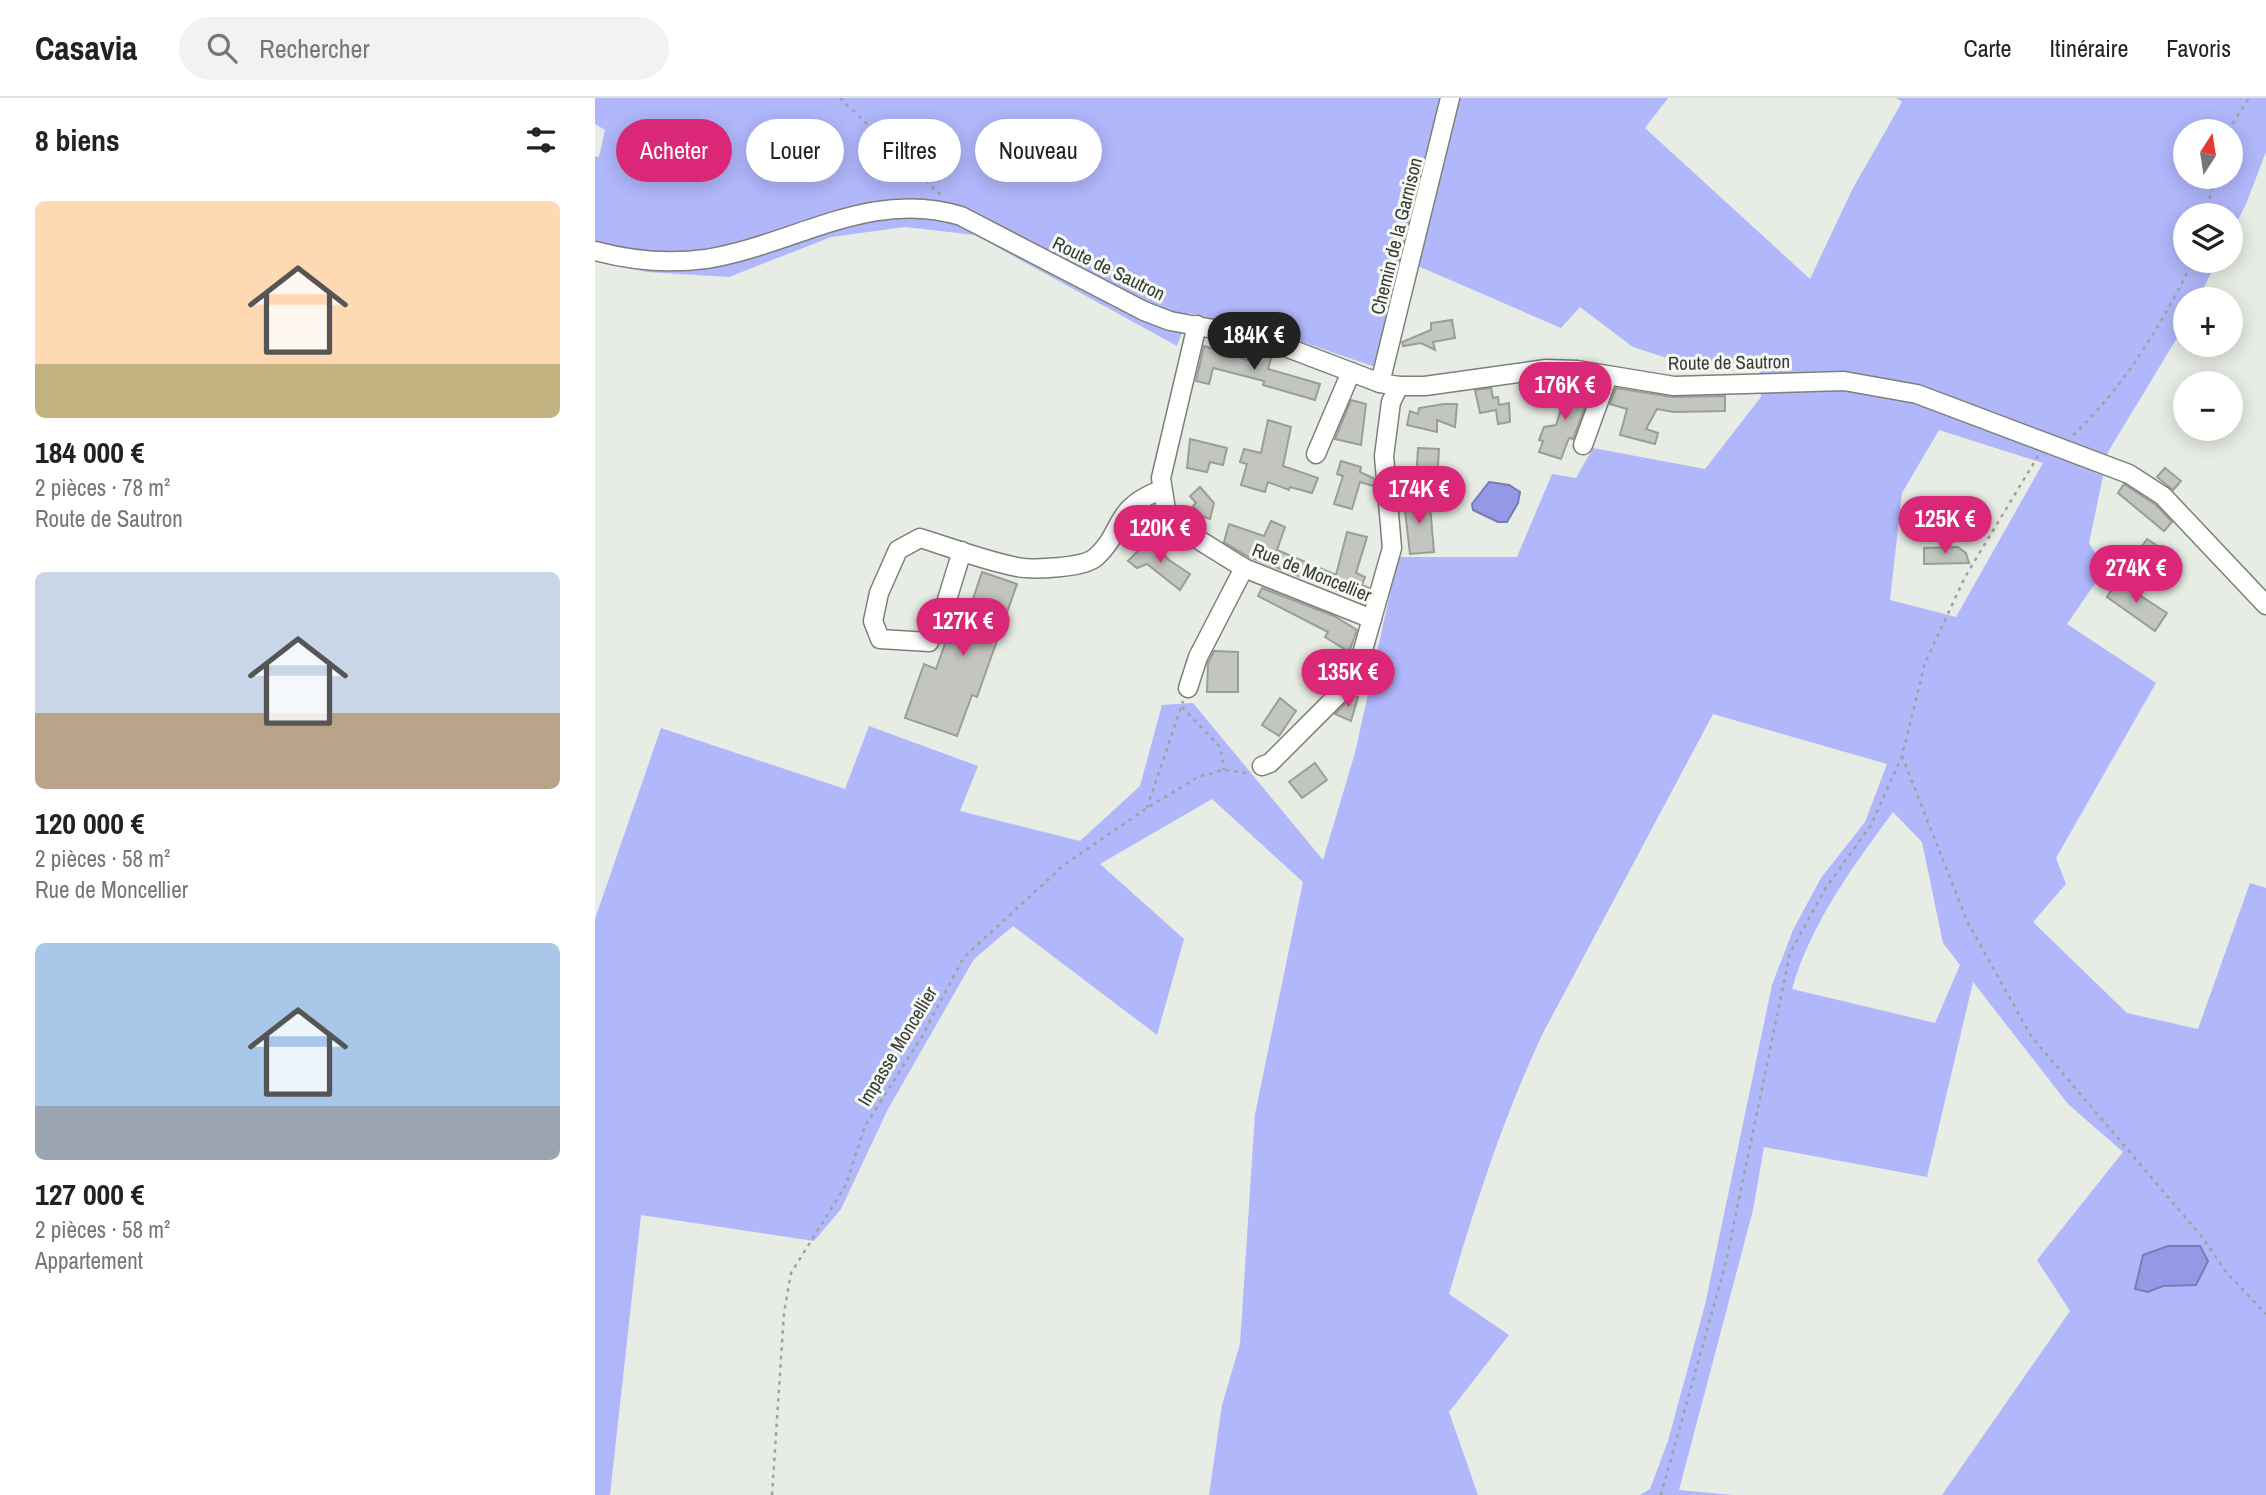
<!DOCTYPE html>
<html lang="fr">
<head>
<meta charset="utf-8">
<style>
	body { margin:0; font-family:"Archivo Narrow",sans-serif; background:#f2f2f2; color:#222; height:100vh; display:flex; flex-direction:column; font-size:26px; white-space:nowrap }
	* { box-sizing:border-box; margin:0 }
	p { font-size:23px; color:#767676 }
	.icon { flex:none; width:38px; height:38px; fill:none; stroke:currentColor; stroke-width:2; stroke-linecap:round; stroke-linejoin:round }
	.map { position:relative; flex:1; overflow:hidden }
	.drawer { display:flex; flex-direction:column; background:#fff; width:595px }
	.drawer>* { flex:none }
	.hud { position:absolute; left:21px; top:21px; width:665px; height:63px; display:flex; gap:14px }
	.needle { width:46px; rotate:12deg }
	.fabs { position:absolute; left:1578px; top:21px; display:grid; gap:14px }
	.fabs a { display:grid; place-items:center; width:70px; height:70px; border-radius:50%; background:#fff; box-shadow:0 4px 18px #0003; font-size:35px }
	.price { position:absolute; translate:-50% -60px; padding:0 16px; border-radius:24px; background:#db2777; color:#fff; font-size:23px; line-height:46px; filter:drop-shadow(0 2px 4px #0008) }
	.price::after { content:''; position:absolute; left:50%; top:42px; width:21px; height:16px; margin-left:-10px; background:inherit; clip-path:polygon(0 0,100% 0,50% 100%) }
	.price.on { background:#222; color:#fff }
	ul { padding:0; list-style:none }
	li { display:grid; align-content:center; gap:14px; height:371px; padding:0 35px }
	li span { display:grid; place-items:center; height:217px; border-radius:10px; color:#555 }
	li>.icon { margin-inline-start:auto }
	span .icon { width:126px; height:126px; fill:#fffc; stroke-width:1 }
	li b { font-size:30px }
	h2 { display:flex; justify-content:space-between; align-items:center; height:84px; padding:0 35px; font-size:30px }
	.pill { padding:0 24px; border-radius:32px; background:#fff; box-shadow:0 4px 18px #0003; font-size:24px; line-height:63px }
	.pill.on { background:#db2777; color:#fff }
	header { display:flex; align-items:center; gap:42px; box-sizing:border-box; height:98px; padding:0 35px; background:#fff; border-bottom:2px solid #e0e0e0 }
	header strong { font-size:33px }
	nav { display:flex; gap:38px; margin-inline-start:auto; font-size:24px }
	.search { width:490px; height:63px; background:#f2f2f2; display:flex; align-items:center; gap:18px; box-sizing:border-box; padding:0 24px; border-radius:38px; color:#767676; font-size:26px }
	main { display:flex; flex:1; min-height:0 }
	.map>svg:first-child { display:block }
</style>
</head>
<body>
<header>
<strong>Casavia</strong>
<div class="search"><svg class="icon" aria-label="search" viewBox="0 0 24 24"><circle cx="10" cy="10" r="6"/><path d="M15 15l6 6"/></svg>Rechercher</div>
<nav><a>Carte</a><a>Itinéraire</a><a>Favoris</a></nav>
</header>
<main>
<section class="drawer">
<h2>8 biens<svg class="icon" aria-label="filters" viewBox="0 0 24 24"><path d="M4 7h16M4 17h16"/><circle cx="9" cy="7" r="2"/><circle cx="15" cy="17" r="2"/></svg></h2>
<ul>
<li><span style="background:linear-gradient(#ffd9b3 75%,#c2b280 0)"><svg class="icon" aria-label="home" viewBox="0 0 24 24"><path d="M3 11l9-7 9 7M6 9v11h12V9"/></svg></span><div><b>184 000 €</b><p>2 pièces · 78 m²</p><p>Route de Sautron</p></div></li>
<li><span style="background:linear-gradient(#c9d6e8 65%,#b9a48a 0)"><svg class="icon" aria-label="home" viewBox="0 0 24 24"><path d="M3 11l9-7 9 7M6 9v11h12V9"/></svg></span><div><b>120 000 €</b><p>2 pièces · 58 m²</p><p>Rue de Moncellier</p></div></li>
<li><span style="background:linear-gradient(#a9c7e8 75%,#9aa5b1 0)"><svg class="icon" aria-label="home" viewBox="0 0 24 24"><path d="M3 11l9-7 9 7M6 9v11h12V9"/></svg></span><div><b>127 000 €</b><p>2 pièces · 58 m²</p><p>Appartement</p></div></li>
</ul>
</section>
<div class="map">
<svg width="1671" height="1397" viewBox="0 0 1671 1397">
	<rect width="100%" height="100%" fill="#e7ece4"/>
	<!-- green -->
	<path fill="#b0b7fb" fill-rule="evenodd" d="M0 0H1073L1050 30 1215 181 1257 92 1307 4 1301 0H1671V54L1651 106 1636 136V117H1591V163H1622L1603 201H1591V225L1513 354 1494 445 1510 471 1472 526 1561 585 1461 760 1471 786 1438 824 1532 915 1603 931 1655 785 1671 790V1397H1347L1475 1213 1442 1162 1528 1054 1473 1006 1378 884 1332 1079 1169 1049 1158 1112 1084 1392 1138 1397H1045L1055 1391 1073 1343 1110 1207 1177 887 1198 832 1226 780 1270 724 1292 666 1118 616 948 935C908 1020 880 1107 854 1196L914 1237 854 1314 883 1397H614L627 1307 645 1246 660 1016 708 784 617 701 505 766 589 841 562 937 418 828 379 861 293 1011 246 1111 219 1143 46 1117 15 1397H0V821L66 630 250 691 274 628 383 668 365 713 485 743 545 688 567 607 598 605 728 762 760 655 803 459H922L957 376 981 380 998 350 1110 371 1166 299 1164 267 1081 263 1038 249 985 209 966 230 809 162 780 269 684 236 594 215 582 248 380 137 310 129 236 139 134 179 52 174 0 163V58L4 59 10 32 0 26ZM1591 33H1636V79H1591ZM1344 332 1448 365 1361 519 1295 502 1307 395ZM1298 714 1327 744 1348 845 1365 867 1340 925 1197 891C1215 827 1258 768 1298 714Z"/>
	<!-- water -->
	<g fill="#9399e7" stroke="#787cb2" stroke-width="2">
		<polygon points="894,384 914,387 925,394 923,405 912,424 903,424 878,412 877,406"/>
		<polygon points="1573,1148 1605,1148 1613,1163 1601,1187 1568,1188 1553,1194 1540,1191 1548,1157"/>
	</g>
	<!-- building -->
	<g fill="#c2c6bf" stroke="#999e97" stroke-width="2">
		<polygon points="857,222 860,240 838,244 840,252 826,245 808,248 807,244 836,232 836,225"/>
		<polygon points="609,248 658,264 661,252 677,257 673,271 725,286 720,302 668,287 669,283 618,270 614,286 601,283"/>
		<polygon points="975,283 991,287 986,302 992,304 978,341 974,340 966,361 944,354 948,343 944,342 949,329 961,327"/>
		<polygon points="896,290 898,300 903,299 904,307 914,305 915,324 903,326 901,312 885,315 880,292"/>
		<polygon points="1021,290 1077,299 1130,298 1130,313 1079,314 1062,311 1051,331 1063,335 1060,346 1025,337 1032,311 1015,306"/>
		<polygon points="756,302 771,306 766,347 740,341"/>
		<polygon points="849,306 862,306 860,329 842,322 842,334 812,327 815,313 823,316 824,310"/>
		<polygon points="673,322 696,329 688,368 723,380 717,395 695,389 694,392 673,384 670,394 646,387 652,366 645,364 649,351 666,355"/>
		<polygon points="595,341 632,350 628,367 615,364 612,374 592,370"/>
		<polygon points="823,350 844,351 842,384 821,383"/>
		<polygon points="746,363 766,369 765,374 780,381 778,388 765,384 757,411 739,406 748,378 742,376"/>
		<polygon points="1570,370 1586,383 1578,392 1562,379"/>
		<polygon points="1529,386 1561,407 1577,424 1569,433 1523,395"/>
		<polygon points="605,389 619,405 615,421 606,418 598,408 601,405 595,398"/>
		<polygon points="812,397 835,408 839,454 815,456 809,404"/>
		<polygon points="676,423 690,429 682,452 741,477 752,434 772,439 761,475 770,479 767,487 774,490 770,504 652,458 629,444 634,426 669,438"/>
		<polygon points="1552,441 1572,454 1559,475 1538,461"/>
		<polygon points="554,442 574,462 595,476 585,492 552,466 542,470 533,463"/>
		<polygon points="1363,449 1371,455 1374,465 1329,466 1329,450"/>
		<polygon points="387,474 422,486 382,599 377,597 362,638 310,620 329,566 341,571 366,501 377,504"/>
		<polygon points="1525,479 1537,486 1535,491 1572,515 1560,533 1512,499"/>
		<polygon points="667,490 739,518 762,532 754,554 730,539 733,534 663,498"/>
		<polygon points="619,553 643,554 643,594 612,594 613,565"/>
		<polygon points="758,598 763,599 756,623 740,616"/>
		<polygon points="685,600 701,613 684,638 667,627"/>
		<polygon points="720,665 732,682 707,700 694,684"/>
	</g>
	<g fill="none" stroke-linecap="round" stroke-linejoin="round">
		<defs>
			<g id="minor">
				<path d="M0 153C37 163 74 166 111 161 199 147 275 90 366 118L549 213 575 223 651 237 693 250 785 285 804 288H830L951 271 982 272 1079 288 1249 283 1322 296 1534 376 1568 398 1671 507"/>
				<polyline points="602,227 566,380 571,412 588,432 649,470 777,521"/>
				<polyline points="785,285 855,0"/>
				<polyline points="988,347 1013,278"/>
				<polyline points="721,356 756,274"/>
				<path d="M367 453 347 518 334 544 285 541 278 523 284 495 303 452 325 440C357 450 390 463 422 469 438 472 489 470 501 459 529 434 517 410 566 392"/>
				<polyline points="593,590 603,559 649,470"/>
				<polyline points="667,668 675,665 760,580 797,450 789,358 796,304 804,288"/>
			</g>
		</defs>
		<!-- minor casing -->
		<use href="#minor" stroke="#7c8079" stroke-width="21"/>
		<!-- path -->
		<g stroke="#9ea29c" stroke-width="2.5" stroke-dasharray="3.5 5" stroke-linecap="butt">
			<polyline points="245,0 347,98"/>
			<polyline points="1633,33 1654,0"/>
			<polyline points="1610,117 1620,79"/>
			<path d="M1478 337C1530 289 1567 225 1598 163"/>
			<polyline points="587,609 625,649 629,672"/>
			<polyline points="1307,658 1372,823 1436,938 1607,1139 1632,1175 1671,1216"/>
			<polyline points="552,710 588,603"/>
			<polyline points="177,1397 189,1215 196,1175 251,1087 270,1028 326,940 369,859 469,767 552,710 603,679 629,672 652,675"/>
			<polyline points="1066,1397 1131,1164 1195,855 1230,791 1276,727 1307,658 1330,565 1370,479 1443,358"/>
		</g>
		<!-- minor -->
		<use href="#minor" stroke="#fff" stroke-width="18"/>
	</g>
	<g text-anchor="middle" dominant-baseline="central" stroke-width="6" stroke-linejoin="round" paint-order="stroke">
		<!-- street labels -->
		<g font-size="19" fill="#383a37" stroke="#f5f9f1">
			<text transform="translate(801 138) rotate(-76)">Chemin de la Garnison</text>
			<text transform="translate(514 170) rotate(26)">Route de Sautron</text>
			<text transform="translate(1134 264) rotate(-1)">Route de Sautron</text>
			<text transform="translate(717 474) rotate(22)">Rue de Moncellier</text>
			<text transform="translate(302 948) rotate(-59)">Impasse Moncellier</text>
		</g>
	</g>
</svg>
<div class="fabs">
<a><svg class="needle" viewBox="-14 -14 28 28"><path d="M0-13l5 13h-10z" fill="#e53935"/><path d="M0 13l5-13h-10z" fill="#767676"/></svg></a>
<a><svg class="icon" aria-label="layers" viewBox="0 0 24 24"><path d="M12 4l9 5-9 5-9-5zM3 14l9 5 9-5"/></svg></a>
<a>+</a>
<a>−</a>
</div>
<b class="price on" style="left:659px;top:274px">184K €</b>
<b class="price" style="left:970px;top:324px">176K €</b>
<b class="price" style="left:824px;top:428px">174K €</b>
<b class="price" style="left:1350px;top:458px">125K €</b>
<b class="price" style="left:565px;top:467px">120K €</b>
<b class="price" style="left:1541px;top:507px">274K €</b>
<b class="price" style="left:368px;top:560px">127K €</b>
<b class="price" style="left:753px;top:611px">135K €</b>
<div class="hud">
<a class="pill on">Acheter</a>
<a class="pill">Louer</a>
<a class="pill">Filtres</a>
<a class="pill">Nouveau</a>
</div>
</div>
</main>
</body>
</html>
